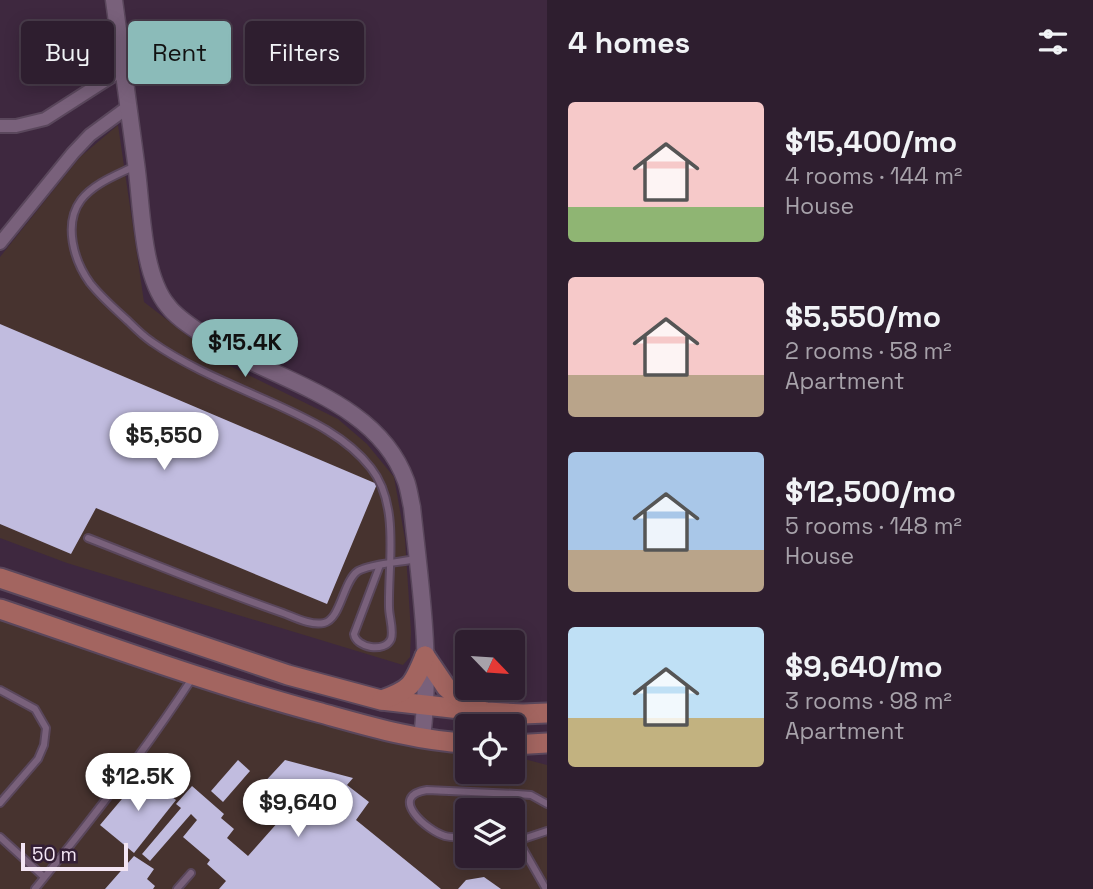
<!DOCTYPE html>
<html lang="en">
<head>
<meta charset="utf-8">
<style>
	body { margin:0; font-family:"Space Grotesk",sans-serif; background:#362737; color:#f1f3f6; height:100vh; display:flex; flex-direction:column; font-size:26px; white-space:nowrap }
	* { box-sizing:border-box; margin:0 }
	p { font-size:23px; color:#a7a2aa }
	.icon { flex:none; width:38px; height:38px; fill:none; stroke:currentColor; stroke-width:2; stroke-linecap:round; stroke-linejoin:round }
	.map { position:relative; flex:1; overflow:hidden }
	.panel { display:flex; flex-direction:column; background:#2e1e2f; width:546px }
	.panel>* { flex:none }
	.top-card { position:absolute; left:21px; top:21px; width:420px; height:63px; display:flex; gap:14px }
	.needle { width:46px; rotate:115deg }
	.tools { position:absolute; left:455px; top:630px; display:grid; gap:14px }
	.tools a { display:grid; place-items:center; width:70px; height:70px; border-radius:7px; background:#2e1e2f; box-shadow:0 4px 18px #0003,0 0 0 2px #493c4b; font-size:35px }
	.scale { position:absolute; left:21px; bottom:18px; width:107px; box-sizing:border-box; padding-left:7px; border:4px solid #f3e5f4; border-top:0; font-size:19px; line-height:24px; white-space:nowrap; color:#f3e5f4; -webkit-text-stroke:5px #331e35; paint-order:stroke }
	.price { position:absolute; translate:-50% -60px; padding:0 16px; border-radius:24px; background:#fff; color:#222; font-size:23px; line-height:46px; filter:drop-shadow(0 2px 4px #0008) }
	.price::after { content:''; position:absolute; left:50%; top:42px; width:21px; height:16px; margin-left:-10px; background:inherit; clip-path:polygon(0 0,100% 0,50% 100%) }
	.price.selected { background:#8bbbb9; color:#111 }
	ul { padding:0; list-style:none }
	li { display:flex; align-items:center; gap:21px; height:175px; padding:0 21px }
	li span { display:grid; place-items:center; flex:none; width:196px; height:140px; border-radius:7px; color:#555 }
	li>.icon { margin-inline-start:auto }
	span .icon { width:84px; height:84px; fill:#fffc; stroke-width:1 }
	li b { font-size:30px }
	h2 { display:flex; justify-content:space-between; align-items:center; height:84px; padding:0 21px; font-size:30px }
	.tag { padding:0 24px; border-radius:7px; background:#2e1e2f; box-shadow:0 4px 18px #0003,0 0 0 2px #493c4b; font-size:24px; line-height:63px }
	.tag.selected { background:#8bbbb9; color:#111 }
	main { display:flex; flex:1; min-height:0 }
	.map>svg:first-child { display:block }
</style>
</head>
<body>
<main>
<div class="map">
<svg width="547" height="889" viewBox="0 0 547 889">
	<rect width="100%" height="100%" fill="#3e283f"/>
	<!-- industrial -->
	<g fill="#47332f" fill-rule="evenodd">
		<polygon points="118,125 144,302 222,362 338,419 367,444 394,477 405,539 411,632 410,657 403,665 67,563 0,538 0,257 80,157"/>
		<path d="M0 617 467 743V772H513V756L547 765V889H0ZM467 810H513V856H467Z"/>
	</g>
	<!-- building -->
	<g fill="#c1bcdf">
		<polygon points="0,324 377,484 327,604 96,508 71,554 0,524"/>
		<polygon points="238,760 250,771 223,802 211,791"/>
		<polygon points="285,760 353,778 347,785 369,802 356,820 441,889 219,889 226,881 207,864 210,860 183,837 197,820 191,814 150,861 142,854 181,808 176,804 192,786 224,814 221,818 234,829 227,838 248,856 287,812 260,787"/>
		<polygon points="143,774 176,800 134,853 100,825"/>
		<polygon points="134,856 154,869 147,879 155,886 153,889 105,889"/>
		<polygon points="484,877 501,889 458,889 466,880"/>
	</g>
	<g fill="none" stroke-linecap="round" stroke-linejoin="round">
		<defs>
			<g id="service">
				<path d="M135 166C117 175 94 183 81 200 63 224 74 261 90 283 101 297 115 309 128 321 135 328 143 336 152 342 189 368 233 385 275 404 310 420 347 437 371 468 400 505 388 563 389 607 389 617 394 630 391 639 385 653 356 648 354 634L380 565"/>
				<path d="M88 538C152 563 217 590 283 613 294 617 311 626 324 623 341 619 343 581 358 571 369 564 402 562 416 559"/>
				<polyline points="0,690 35,709 46,728 44,745 38,759 0,803"/>
				<polyline points="0,837 44,877"/>
				<path d="M467 837C460 837 452 838 445 836 427 831 387 796 427 790L517 794 531 795 547 804"/>
				<polyline points="513,838 522,847 546,889"/>
				<polyline points="517,841 547,831"/>
				<path d="M35 889C91 820 145 751 193 677"/>
				<polyline points="177,889 191,873"/>
			</g>
			<g id="minor">
				<polyline points="0,126 16,126 45,119 123,69"/>
				<polyline points="0,243 73,153 90,135 128,107"/>
			</g>
			<path id="tertiary" d="M114 0C121 54 129 109 136 163 142 204 141 274 168 306 177 318 192 327 205 336 271 381 376 397 406 481 409 489 410 499 412 507 420 583 432 661 422 737"/>
			<g id="primary">
				<polyline points="0,578 288,675 381,700 487,712 523,714 547,713"/>
				<path d="M0 609C106 645 212 684 321 713 368 726 418 741 467 743"/>
				<polyline points="425,656 446,687 454,694 477,706"/>
				<path d="M382 700C412 689 413 685 425 656"/>
				<polyline points="513,745 547,743"/>
			</g>
		</defs>
		<!-- service casing -->
		<use href="#service" stroke="#5a475c" stroke-width="10"/>
		<!-- minor casing -->
		<use href="#minor" stroke="#5a475c" stroke-width="16"/>
		<!-- tertiary casing -->
		<use href="#tertiary" stroke="#5a475c" stroke-width="19"/>
		<!-- primary casing -->
		<use href="#primary" stroke="#5a475c" stroke-width="23"/>
		<!-- service -->
		<use href="#service" stroke="#79617b" stroke-width="6"/>
		<!-- minor -->
		<use href="#minor" stroke="#79617b" stroke-width="12"/>
		<!-- tertiary -->
		<use href="#tertiary" stroke="#79617b" stroke-width="16"/>
		<!-- primary -->
		<use href="#primary" stroke="#a36560" stroke-width="19"/>
	</g>
</svg>
<div class="tools">
<a><svg class="needle" viewBox="-14 -14 28 28"><path d="M0-13l5 13h-10z" fill="#e53935"/><path d="M0 13l5-13h-10z" fill="#a7a2aa"/></svg></a>
<a><svg class="icon" aria-label="locate" viewBox="0 0 24 24"><circle cx="12" cy="12" r="6"/><path d="M12 2v4M12 18v4M2 12h4M18 12h4"/></svg></a>
<a><svg class="icon" aria-label="layers" viewBox="0 0 24 24"><path d="M12 4l9 5-9 5-9-5zM3 14l9 5 9-5"/></svg></a>
</div>
<div class="scale">50 m</div>
<b class="price selected" style="left:245px;top:379px">$15.4K</b>
<b class="price" style="left:164px;top:472px">$5,550</b>
<b class="price" style="left:138px;top:813px">$12.5K</b>
<b class="price" style="left:298px;top:839px">$9,640</b>
<div class="top-card">
<a class="tag">Buy</a>
<a class="tag selected">Rent</a>
<a class="tag">Filters</a>
</div>
</div>
<section class="panel">
<h2>4 homes<svg class="icon" aria-label="filters" viewBox="0 0 24 24"><path d="M4 7h16M4 17h16"/><circle cx="9" cy="7" r="2"/><circle cx="15" cy="17" r="2"/></svg></h2>
<ul>
<li><span style="background:linear-gradient(#f6c9c9 75%,#8fb573 0)"><svg class="icon" aria-label="home" viewBox="0 0 24 24"><path d="M3 11l9-7 9 7M6 9v11h12V9"/></svg></span><div><b>$15,400/mo</b><p>4 rooms · 144 m²</p><p>House</p></div></li>
<li><span style="background:linear-gradient(#f6c9c9 70%,#b9a48a 0)"><svg class="icon" aria-label="home" viewBox="0 0 24 24"><path d="M3 11l9-7 9 7M6 9v11h12V9"/></svg></span><div><b>$5,550/mo</b><p>2 rooms · 58 m²</p><p>Apartment</p></div></li>
<li><span style="background:linear-gradient(#a9c7e8 70%,#b9a48a 0)"><svg class="icon" aria-label="home" viewBox="0 0 24 24"><path d="M3 11l9-7 9 7M6 9v11h12V9"/></svg></span><div><b>$12,500/mo</b><p>5 rooms · 148 m²</p><p>House</p></div></li>
<li><span style="background:linear-gradient(#bfe0f5 65%,#c2b280 0)"><svg class="icon" aria-label="home" viewBox="0 0 24 24"><path d="M3 11l9-7 9 7M6 9v11h12V9"/></svg></span><div><b>$9,640/mo</b><p>3 rooms · 98 m²</p><p>Apartment</p></div></li>
</ul>
</section>
</main>
</body>
</html>
